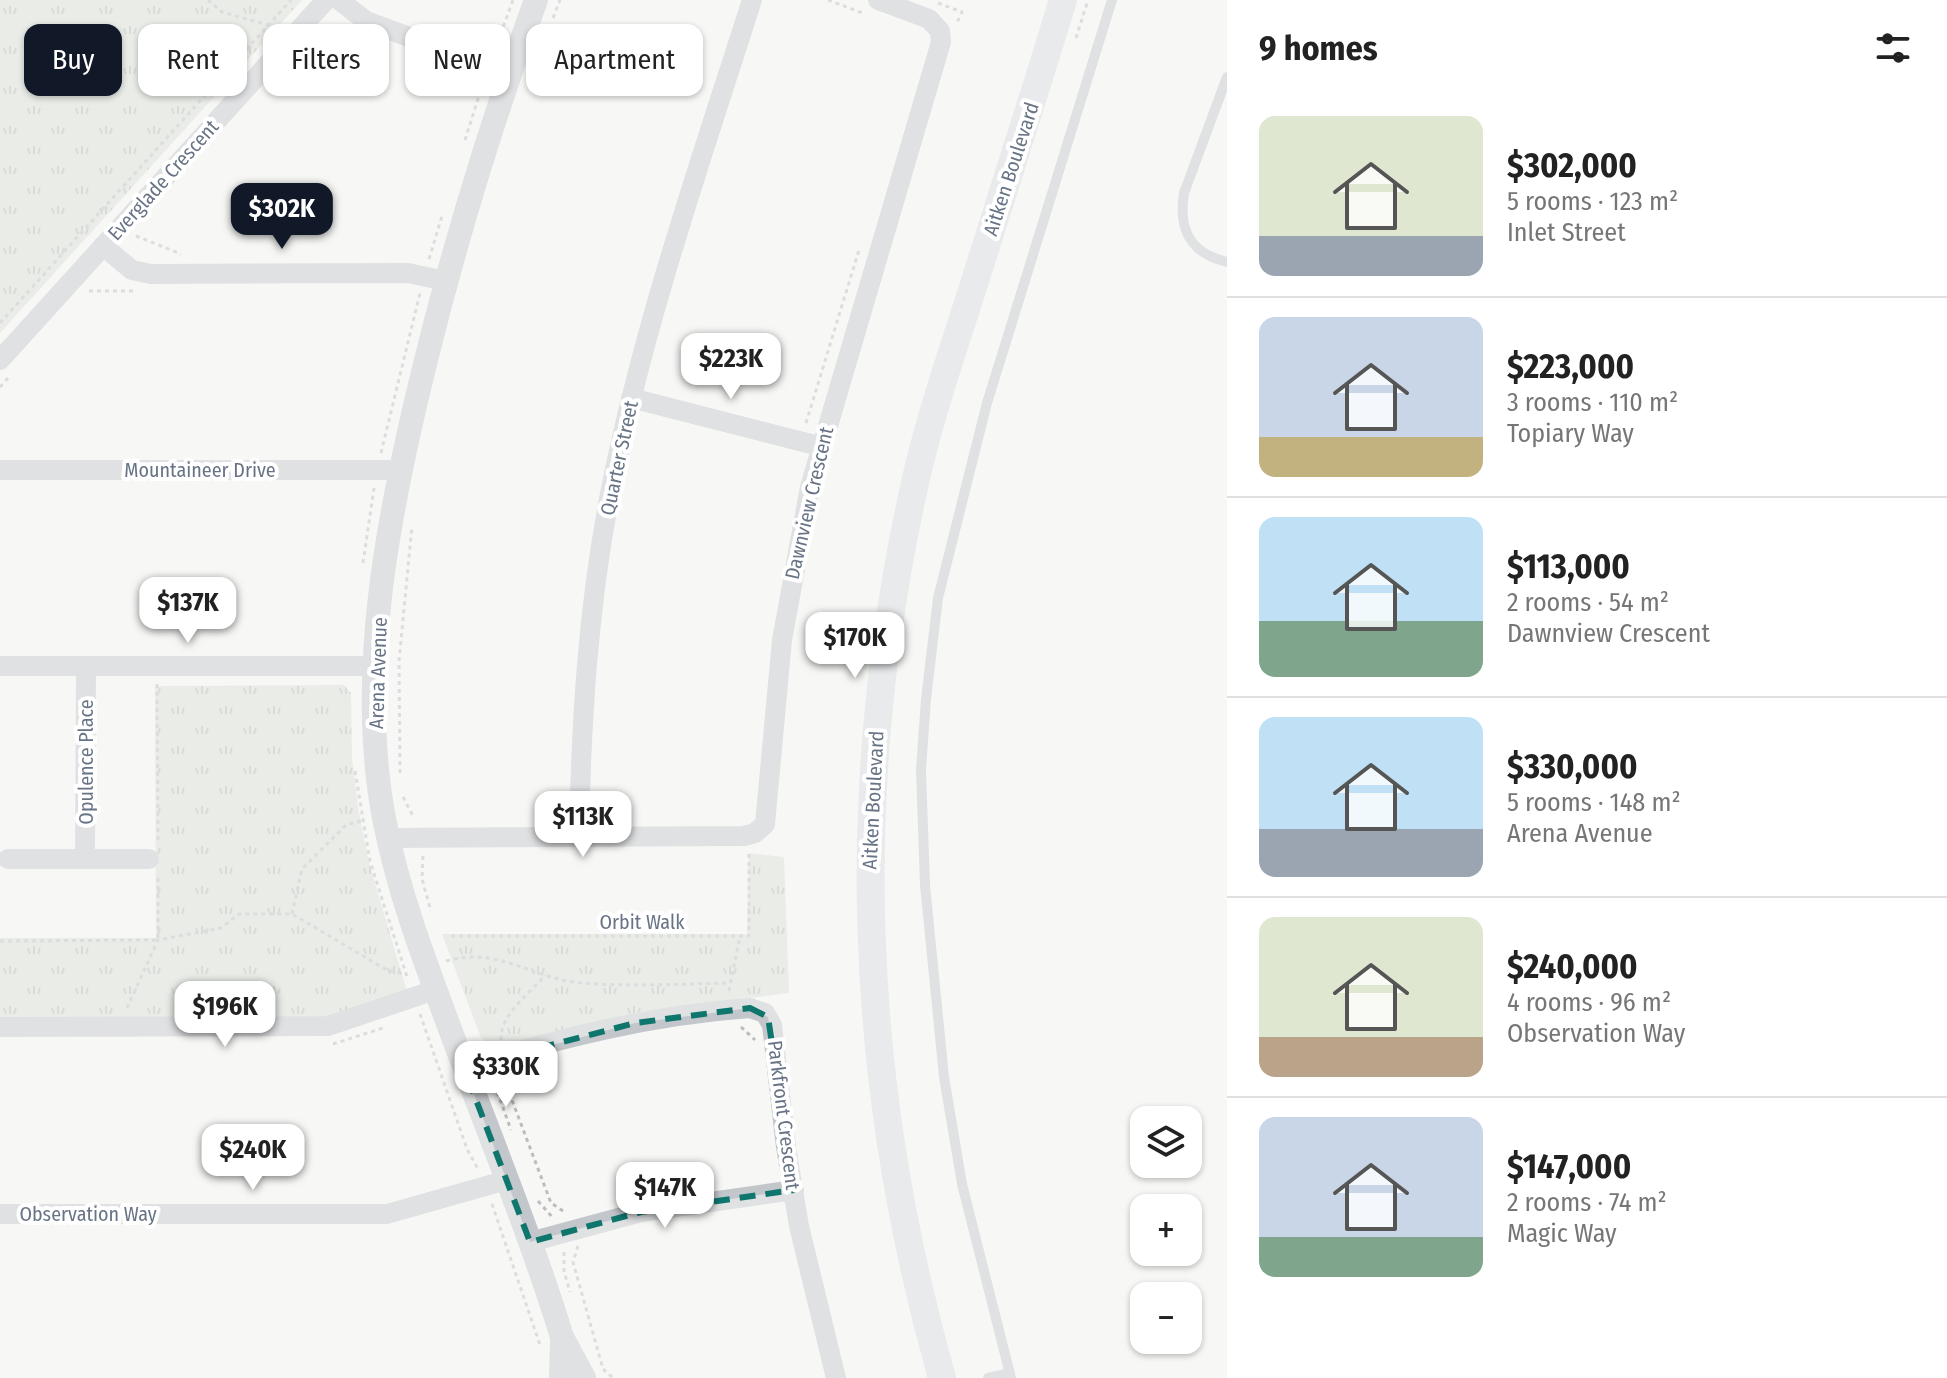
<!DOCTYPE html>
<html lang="en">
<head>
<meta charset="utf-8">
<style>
	body { margin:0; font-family:"Fira Sans Condensed",sans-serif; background:#f2f2f2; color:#222; height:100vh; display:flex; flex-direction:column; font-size:30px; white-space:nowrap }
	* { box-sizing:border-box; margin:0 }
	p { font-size:26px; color:#767676 }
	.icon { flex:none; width:44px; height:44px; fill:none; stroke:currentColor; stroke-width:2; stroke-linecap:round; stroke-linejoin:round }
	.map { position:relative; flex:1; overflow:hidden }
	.drawer { display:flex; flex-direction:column; background:#fff; width:720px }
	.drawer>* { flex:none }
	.guide { position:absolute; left:24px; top:24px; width:760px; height:72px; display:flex; gap:16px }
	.fabs { position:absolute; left:1130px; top:1106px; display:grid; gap:16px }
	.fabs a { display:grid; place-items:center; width:72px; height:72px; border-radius:16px; background:#fff; box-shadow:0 2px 6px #0004; font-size:40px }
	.price { position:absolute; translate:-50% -68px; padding:0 18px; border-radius:16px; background:#fff; color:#222; font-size:26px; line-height:52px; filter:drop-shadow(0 2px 4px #0008) }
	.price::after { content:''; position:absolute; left:50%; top:48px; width:24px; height:18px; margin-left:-12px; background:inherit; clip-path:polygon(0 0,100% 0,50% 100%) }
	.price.selected { background:#111827; color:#fff }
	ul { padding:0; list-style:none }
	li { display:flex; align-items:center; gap:24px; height:200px; padding:0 32px }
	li+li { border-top:2px solid #e0e0e0 }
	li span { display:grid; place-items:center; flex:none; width:224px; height:160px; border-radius:16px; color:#555 }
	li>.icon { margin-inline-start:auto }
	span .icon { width:96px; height:96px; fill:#fffc; stroke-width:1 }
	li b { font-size:34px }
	h2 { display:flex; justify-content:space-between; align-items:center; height:96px; padding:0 32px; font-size:34px }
	.chip { padding:0 28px; border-radius:16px; background:#fff; box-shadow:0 2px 6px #0004; font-size:28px; line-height:72px }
	.chip.selected { background:#111827; color:#fff }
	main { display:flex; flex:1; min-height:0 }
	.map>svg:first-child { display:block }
</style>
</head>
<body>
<main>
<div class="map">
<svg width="1227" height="1378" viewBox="0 0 1227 1378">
	<defs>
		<pattern id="grass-tufts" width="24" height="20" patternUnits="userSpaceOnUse" patternTransform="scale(2)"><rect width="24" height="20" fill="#d8ded6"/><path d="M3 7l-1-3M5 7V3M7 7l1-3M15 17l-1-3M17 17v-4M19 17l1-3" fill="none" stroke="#b3b9b3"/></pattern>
	</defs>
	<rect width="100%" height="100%" fill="#f7f8f5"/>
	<!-- grass -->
	<g fill="url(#grass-tufts)">
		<polygon points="0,0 302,0 0,333"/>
		<polygon points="344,685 351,693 352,759 359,813 369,863 407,991 333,1017 0,1018 0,938 156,938 155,686"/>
		<polygon points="749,853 784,857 789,993 641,1012 494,1048 481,1038 442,934 747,934"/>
	</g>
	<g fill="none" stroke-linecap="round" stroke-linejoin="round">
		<!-- path -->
		<g stroke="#bbbdc0" stroke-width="3" stroke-dasharray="4 4" stroke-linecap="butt">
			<polyline points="208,0 222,12 268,25"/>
			<polyline points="828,0 865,14"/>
			<polyline points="938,3 962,12 956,25"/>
			<polyline points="553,18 560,0"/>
			<polyline points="329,26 352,35"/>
			<polyline points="1076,38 1088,0"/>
			<polyline points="495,49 513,0"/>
			<polyline points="465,140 483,83"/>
			<polyline points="136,236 181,254"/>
			<polyline points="429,259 442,216"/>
			<polyline points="89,291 137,291"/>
			<polyline points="0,323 291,0"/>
			<polyline points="0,387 10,376"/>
			<polyline points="806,423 859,250"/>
			<polyline points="381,453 420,293"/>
			<polyline points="363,563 374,488"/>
			<polyline points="157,684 158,844"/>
			<polyline points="355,771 370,861 408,980"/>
			<polyline points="400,773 399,661 412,526"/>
			<polyline points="403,797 414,818"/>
			<polyline points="423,856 422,879 431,911"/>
			<polyline points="292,914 302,869 346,825 361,821"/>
			<polyline points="451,936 749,936 749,854"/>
			<polyline points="0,941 158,940 158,876"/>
			<path d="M446 961C500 946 531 979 582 983 631 987 681 984 730 983"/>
			<polyline points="729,991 740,936"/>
			<polyline points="127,1008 158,940 221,928 239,914 292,914 387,970 405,974"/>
			<polyline points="420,1014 467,1149 479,1171"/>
			<polyline points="741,1027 755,1040"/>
			<path d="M501 1040C500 1014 530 994 545 975"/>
			<polyline points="333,1044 383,1028"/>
			<polyline points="510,1071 512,1077 507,1087 551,1203 566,1213"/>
			<polyline points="497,1076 497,1091 511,1130"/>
			<polyline points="538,1201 554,1219"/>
			<polyline points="492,1204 541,1348"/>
			<polyline points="578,1246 573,1262 603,1369 613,1378"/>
			<polyline points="564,1252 564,1271 570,1292"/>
		</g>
		<!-- service -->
		<g stroke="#c3c6ca" stroke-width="10">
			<path d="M1227 77 1184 193C1178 230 1190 253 1227 262"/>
			<polyline points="988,1378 1010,1373"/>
			<polyline points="1011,1378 962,1184 944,1077 925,885 921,770 926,699 938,598 987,403 1112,0"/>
		</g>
		<!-- minor -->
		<g stroke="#c3c6ca" stroke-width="20">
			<polyline points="339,0 366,21 509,74"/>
			<polyline points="103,246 132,270 151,274 408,273 446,281"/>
			<polyline points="0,360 326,0"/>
			<polyline points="631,398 819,446"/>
			<polyline points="0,470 401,470"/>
			<polyline points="0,666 376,666"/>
			<path d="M579 837C581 722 588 607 610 494 643 326 700 163 752 0"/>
			<polyline points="388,838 744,836 755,833 765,824 782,640 810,487 941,42 940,31 929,19 878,0"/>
			<polyline points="8,859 149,859"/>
			<polyline points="85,859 86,666"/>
			<polyline points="0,1027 328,1026 435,990"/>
			<path d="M464 1068C558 1038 652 1015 750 1008L765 1013 772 1025 786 1147 799 1226 836 1378"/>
			<polyline points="0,1214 387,1214 507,1180"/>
			<polyline points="530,1242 641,1212 794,1190"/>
		</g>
		<!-- tertiary -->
		<g stroke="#c3c6ca" stroke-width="24">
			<path d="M536 0C493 118 456 238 426 360 390 505 355 674 385 823 399 894 425 962 450 1029 488 1132 530 1233 562 1337L584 1378"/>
			<polyline points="561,1378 562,1340"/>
		</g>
		<!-- secondary -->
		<path stroke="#d7dadf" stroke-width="28" d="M942 1378C857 1077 847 780 917 474 932 410 954 347 974 284 1004 190 1034 95 1063 0"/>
	</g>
	<!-- marked area -->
	<path d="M0 0H1227V1378H0ZM750 1008 768 1017 794 1190 641 1212 530 1242 464 1068 635 1023Z" fill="#f7f8f5" fill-opacity=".55" fill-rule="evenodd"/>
	<path fill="none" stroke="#0f766e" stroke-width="6" stroke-dasharray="16 10" stroke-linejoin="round" d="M750 1008 768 1017 794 1190 641 1212 530 1242 464 1068 635 1023Z"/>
	<g text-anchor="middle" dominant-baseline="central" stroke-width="8" stroke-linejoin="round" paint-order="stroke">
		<!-- street labels -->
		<g font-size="20" fill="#687485" stroke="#fff">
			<text transform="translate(1011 169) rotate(-72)">Aitken Boulevard</text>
			<text transform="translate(163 180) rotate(-48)">Everglade Crescent</text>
			<text transform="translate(619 458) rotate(-78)">Quarter Street</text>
			<text x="200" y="470">Mountaineer Drive</text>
			<text transform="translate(809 503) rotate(-77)">Dawnview Crescent</text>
			<text transform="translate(378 673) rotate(-88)">Arena Avenue</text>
			<text transform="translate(86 762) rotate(-90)">Opulence Place</text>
			<text transform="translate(873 800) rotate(-87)">Aitken Boulevard</text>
			<text x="642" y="922">Orbit Walk</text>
			<text transform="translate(784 1115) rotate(83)">Parkfront Crescent</text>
			<text x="88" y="1214">Observation Way</text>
		</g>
	</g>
</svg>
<div class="fabs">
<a><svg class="icon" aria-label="layers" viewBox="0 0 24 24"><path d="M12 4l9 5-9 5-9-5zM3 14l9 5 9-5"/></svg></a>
<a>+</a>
<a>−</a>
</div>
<b class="price selected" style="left:282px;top:251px">$302K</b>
<b class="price" style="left:731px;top:401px">$223K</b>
<b class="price" style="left:188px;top:645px">$137K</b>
<b class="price" style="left:855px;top:680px">$170K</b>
<b class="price" style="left:583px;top:859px">$113K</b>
<b class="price" style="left:225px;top:1049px">$196K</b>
<b class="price" style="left:506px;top:1109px">$330K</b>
<b class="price" style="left:253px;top:1192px">$240K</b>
<b class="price" style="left:665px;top:1230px">$147K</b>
<div class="guide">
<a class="chip selected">Buy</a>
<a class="chip">Rent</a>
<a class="chip">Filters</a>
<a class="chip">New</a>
<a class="chip">Apartment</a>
</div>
</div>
<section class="drawer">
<h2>9 homes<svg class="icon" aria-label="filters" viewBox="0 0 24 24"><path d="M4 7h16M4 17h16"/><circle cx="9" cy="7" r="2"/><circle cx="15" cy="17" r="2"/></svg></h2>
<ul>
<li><span style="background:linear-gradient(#dfe7d0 75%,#9aa5b1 0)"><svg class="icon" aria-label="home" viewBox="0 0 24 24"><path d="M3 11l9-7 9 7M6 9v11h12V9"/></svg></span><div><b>$302,000</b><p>5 rooms · 123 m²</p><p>Inlet Street</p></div></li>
<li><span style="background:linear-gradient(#c9d6e8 75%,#c2b280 0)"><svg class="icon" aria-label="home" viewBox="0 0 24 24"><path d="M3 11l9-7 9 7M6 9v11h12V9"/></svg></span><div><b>$223,000</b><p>3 rooms · 110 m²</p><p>Topiary Way</p></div></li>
<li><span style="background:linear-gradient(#bfe0f5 65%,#7fa58c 0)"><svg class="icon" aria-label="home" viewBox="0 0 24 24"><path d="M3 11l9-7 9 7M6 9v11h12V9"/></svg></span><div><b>$113,000</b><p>2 rooms · 54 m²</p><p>Dawnview Crescent</p></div></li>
<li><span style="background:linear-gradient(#bfe0f5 70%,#9aa5b1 0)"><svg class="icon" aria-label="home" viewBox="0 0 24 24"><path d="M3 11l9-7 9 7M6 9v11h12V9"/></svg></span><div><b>$330,000</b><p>5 rooms · 148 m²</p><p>Arena Avenue</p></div></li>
<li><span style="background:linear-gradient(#dfe7d0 75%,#b9a48a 0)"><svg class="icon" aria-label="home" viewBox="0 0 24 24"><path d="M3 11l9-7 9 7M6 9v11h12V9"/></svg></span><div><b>$240,000</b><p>4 rooms · 96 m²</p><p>Observation Way</p></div></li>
<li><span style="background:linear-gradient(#c9d6e8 75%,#7fa58c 0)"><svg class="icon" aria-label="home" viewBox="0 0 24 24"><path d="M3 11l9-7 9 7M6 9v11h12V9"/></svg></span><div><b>$147,000</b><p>2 rooms · 74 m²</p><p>Magic Way</p></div></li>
</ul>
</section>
</main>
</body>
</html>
